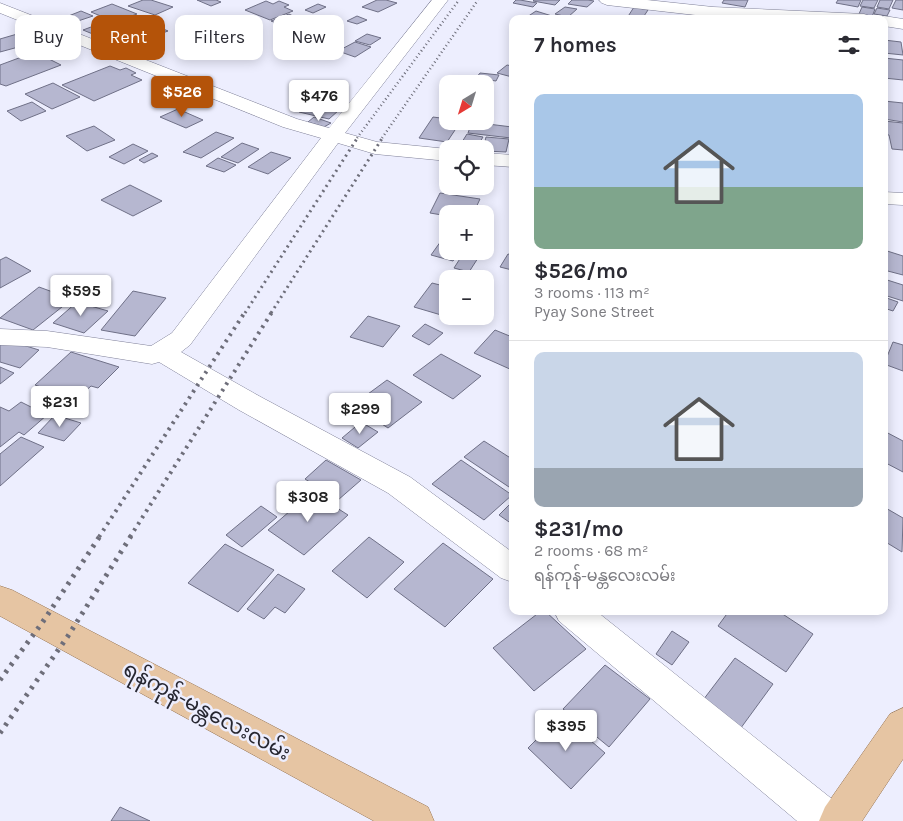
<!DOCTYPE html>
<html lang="en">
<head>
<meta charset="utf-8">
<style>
	body { margin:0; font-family:Karla,"Noto Sans Myanmar",sans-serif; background:#f7f7f7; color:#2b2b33; height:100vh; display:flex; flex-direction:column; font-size:19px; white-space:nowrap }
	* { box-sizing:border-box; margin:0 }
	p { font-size:16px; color:#7c7c81 }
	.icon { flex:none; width:28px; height:28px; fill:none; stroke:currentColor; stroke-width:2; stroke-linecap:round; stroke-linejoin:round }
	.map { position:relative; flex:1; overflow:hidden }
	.details { position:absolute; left:509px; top:15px; width:379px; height:600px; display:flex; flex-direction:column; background:#fff; border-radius:10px; box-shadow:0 2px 12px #0003 }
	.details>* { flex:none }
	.banner { position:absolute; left:15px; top:15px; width:419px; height:45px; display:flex; gap:10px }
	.needle { width:32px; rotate:218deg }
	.tools { position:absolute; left:439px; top:75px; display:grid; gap:10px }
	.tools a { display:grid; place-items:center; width:55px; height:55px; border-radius:10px; background:#fff; box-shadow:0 2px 12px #0003; font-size:25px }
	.price { position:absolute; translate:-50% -42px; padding:0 11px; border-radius:5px; background:#fff; color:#222; font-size:16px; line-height:32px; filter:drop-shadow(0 1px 2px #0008) }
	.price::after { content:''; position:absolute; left:50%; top:30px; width:15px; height:11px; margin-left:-8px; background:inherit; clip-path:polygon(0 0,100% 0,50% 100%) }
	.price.current { background:#b45309; color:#fff }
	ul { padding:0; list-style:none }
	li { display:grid; align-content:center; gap:10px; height:265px; padding:0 25px }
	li+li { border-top:1px solid #e1e1e2 }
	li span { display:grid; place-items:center; height:155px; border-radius:10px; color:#555 }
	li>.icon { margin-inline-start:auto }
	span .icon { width:90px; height:90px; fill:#fffc; stroke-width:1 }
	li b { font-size:21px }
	h2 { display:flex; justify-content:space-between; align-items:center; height:60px; padding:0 25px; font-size:21px }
	.pill { padding:0 18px; border-radius:10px; background:#fff; box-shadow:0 2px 12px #0003; font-size:18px; line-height:45px }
	.pill.current { background:#b45309; color:#fff }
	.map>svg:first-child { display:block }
</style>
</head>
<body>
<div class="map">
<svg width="903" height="821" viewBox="0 0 903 821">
	<rect width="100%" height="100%" fill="#edeefe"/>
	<!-- building -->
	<g fill="#b6b7d0" stroke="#6f7087">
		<polygon points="143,0 151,0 173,7 155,15 128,6"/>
		<polygon points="197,0 216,0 221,2 211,6"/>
		<polygon points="377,0 386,0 397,3 378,12 362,7"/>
		<polygon points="516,0 520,0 537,3 533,7 513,3"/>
		<polygon points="534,0 560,0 555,5 533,1"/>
		<polygon points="572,0 588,0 594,1 587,7 568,4"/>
		<polygon points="724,0 748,0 745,7 722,3"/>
		<polygon points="838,0 861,0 858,7 836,3"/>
		<polygon points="863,0 878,0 874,8 860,6"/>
		<polygon points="880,0 893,0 889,9 877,7"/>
		<polygon points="896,0 903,0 903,10 892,8"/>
		<polygon points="266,1 273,4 279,1 289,5 284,7 293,11 270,20 245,10"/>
		<polygon points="112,4 137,14 115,22 91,12"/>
		<polygon points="318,4 326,7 313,13 305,10"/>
		<polygon points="565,7 577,9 568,17 555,14"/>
		<polygon points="634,7 648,10 642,19 627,18"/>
		<polygon points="862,7 875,9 872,17 859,14"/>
		<polygon points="877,8 890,10 887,16 874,14"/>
		<polygon points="81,11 93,16 72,23 61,19"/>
		<polygon points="536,11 552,16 547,19 527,17"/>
		<polygon points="289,14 299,19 281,25 271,21"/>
		<polygon points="357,16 367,20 357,24 347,21"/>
		<polygon points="321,19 340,25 322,34 303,27"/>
		<polygon points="107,21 129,29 105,39 83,30"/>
		<polygon points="152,24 168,31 133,44 117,37"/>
		<polygon points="31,30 44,40 0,52 0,39"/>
		<polygon points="307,30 324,36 315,40 298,35"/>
		<polygon points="367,34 381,38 370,45 355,41"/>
		<polygon points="884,40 901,42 903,55 884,53"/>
		<polygon points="355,42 371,47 355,57 338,51"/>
		<polygon points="56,44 77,53 66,57 45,48"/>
		<polygon points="35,52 61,65 6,86 0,84 0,65"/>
		<polygon points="884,58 903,60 903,80 884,78"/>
		<polygon points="507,65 512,66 512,77 497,73"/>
		<polygon points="110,66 120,70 126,68 136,73 131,75 142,80 94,101 62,85"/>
		<polygon points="480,73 499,75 496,81 476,78"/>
		<polygon points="53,83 80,97 52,109 25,94"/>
		<polygon points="884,101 903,103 903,122 884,119"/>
		<polygon points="32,102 46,111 21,121 7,111"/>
		<polygon points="309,103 339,110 329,119 299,112"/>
		<polygon points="178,109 203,120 186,128 160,117"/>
		<polygon points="314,117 331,123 324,127 308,122"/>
		<polygon points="433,117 448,119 448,121 461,121 447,142 419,138"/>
		<polygon points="884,121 903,123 903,150 892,149 889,135 884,134"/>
		<polygon points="472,122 512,127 512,134 511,138 468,133"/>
		<polygon points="94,126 115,140 87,151 66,136"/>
		<polygon points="216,132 234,138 201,158 183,152"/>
		<polygon points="467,134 483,137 478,145 462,142"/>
		<polygon points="486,137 509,139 506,152 485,151 483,149"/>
		<polygon points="242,143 259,149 238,163 221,157"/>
		<polygon points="133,144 148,151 124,164 109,157"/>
		<polygon points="271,152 291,158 268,174 248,167"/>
		<polygon points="152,153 158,156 144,163 139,160"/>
		<polygon points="218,158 236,165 224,172 206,166"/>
		<polygon points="130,185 162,201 133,216 101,200"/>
		<polygon points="440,193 480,199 473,214 448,214 448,216 430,213"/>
		<polygon points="441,241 448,242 448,251 460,251 453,261 431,255"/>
		<polygon points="884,250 903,256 903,275 884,270"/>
		<polygon points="463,254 478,258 469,272 454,268"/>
		<polygon points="508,254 512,255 512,270 500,267"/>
		<polygon points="6,257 31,271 0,288 0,260"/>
		<polygon points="884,279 903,285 903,301 884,295"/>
		<polygon points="432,283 448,287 448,317 414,307"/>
		<polygon points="39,287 72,299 33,330 0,318"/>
		<polygon points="133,291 166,298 135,336 101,330"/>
		<polygon points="884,297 898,302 893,311 884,308"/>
		<polygon points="77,302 108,311 84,333 53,323"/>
		<polygon points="368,316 400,326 383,347 350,337"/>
		<polygon points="425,324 443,333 429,345 412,336"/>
		<polygon points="495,330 512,337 512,370 474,353"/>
		<polygon points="0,338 39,350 20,368 0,362"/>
		<polygon points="893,342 903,345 903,371 884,364"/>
		<polygon points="71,352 119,367 98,388 91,386 77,399 35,385"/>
		<polygon points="441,354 481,376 453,399 413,375"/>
		<polygon points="0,367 14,373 0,384"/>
		<polygon points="387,380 422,402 388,428 353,405"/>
		<polygon points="21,402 47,415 24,435 19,432 0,447 0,407 9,411"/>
		<polygon points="55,415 81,423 64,441 38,433"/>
		<polygon points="361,422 378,432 358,448 342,438"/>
		<polygon points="884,431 903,441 903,472 884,462"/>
		<polygon points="21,437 44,447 0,486 0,454"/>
		<polygon points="484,441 512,459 512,489 464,457"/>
		<polygon points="326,460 361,480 338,500 305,479"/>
		<polygon points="461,460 512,495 484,520 432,484"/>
		<polygon points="312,492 348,515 304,555 268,530"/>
		<polygon points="512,502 512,524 499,515"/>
		<polygon points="261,506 277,517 242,547 226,535"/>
		<polygon points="884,507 903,518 902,552 884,541"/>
		<polygon points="369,537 404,562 367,598 332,571"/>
		<polygon points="443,543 493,579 445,627 394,589"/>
		<polygon points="225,544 274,570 238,612 188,583"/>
		<polygon points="278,574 305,589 285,613 275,607 264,619 247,609"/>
		<polygon points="541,611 545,611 586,649 534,691 493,648"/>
		<polygon points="729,611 778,611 813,634 786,672 718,626"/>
		<polygon points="672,631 689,642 672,665 656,654"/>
		<polygon points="735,658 773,684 735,736 697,708"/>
		<polygon points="605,665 650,699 609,747 563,709"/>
		<polygon points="561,715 605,753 571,789 528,748"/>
		<polygon points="120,807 150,821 111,821"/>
	</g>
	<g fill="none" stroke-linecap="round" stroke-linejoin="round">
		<defs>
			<g id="minor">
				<polygon points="432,0 448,0 345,133 377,142 448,149 448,161 375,154 338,143 190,345 181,352 259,396 410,477 512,552 512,582 501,578 388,493 239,410 159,362 152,364 47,347 0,345 0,329 47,331 151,346 172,333 321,138 283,127 0,13 0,3 297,119 329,128"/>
				<polygon points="599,0 647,0 713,7 864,14 870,16 872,19 758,19 713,17 607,5 602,3"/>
				<polygon points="884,16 903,19 903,29 884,26 884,19 878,19"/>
				<polygon points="485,153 512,155 512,167 485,165"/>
				<polygon points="884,192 903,193 903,205 884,204"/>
				<polygon points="554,611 596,611 842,807 848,821 797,821 559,621"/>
			</g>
			<g id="primary">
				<polygon points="0,586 12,590 428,807 434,821 374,821 0,616"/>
				<polygon points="903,708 903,759 862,821 819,821 825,807 890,714"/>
			</g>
		</defs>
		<!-- minor casing -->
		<use href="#minor" stroke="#7f8098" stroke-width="1"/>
		<!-- primary casing -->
		<use href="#primary" stroke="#987553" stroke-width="1"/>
		<!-- minor -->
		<use href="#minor" fill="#fff" fill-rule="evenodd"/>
		<!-- primary -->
		<use href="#primary" fill="#e6c5a3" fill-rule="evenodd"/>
		<!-- rail-far3 -->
		<g stroke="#6e6e7a" stroke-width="2.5" stroke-dasharray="1 3" stroke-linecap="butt">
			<polyline points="357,138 459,0"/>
			<polyline points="382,138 478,0"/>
		</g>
		<!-- rail-far2 -->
		<g stroke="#6e6e7a" stroke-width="3" stroke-dasharray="2 4" stroke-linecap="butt">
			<polyline points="245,313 358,137"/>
			<polyline points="271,313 383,137"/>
		</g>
		<!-- rail-far1 -->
		<g stroke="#6e6e7a" stroke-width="4" stroke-dasharray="2.5 5" stroke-linecap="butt">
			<polyline points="99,537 245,312"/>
			<polyline points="130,537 272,312"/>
		</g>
		<!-- rail -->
		<g stroke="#6e6e7a" stroke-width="5" stroke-dasharray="3 6" stroke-linecap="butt">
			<polyline points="0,680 42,623 100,536"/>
			<polyline points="0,733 68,636 131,536"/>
		</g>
	</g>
	<g text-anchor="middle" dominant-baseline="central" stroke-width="5" stroke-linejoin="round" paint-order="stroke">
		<!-- near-street labels -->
		<g font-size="21" fill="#272731" stroke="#edeefe">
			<text transform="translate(207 711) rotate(28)">ရန်ကုန်-မန္တလေးလမ်း</text>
		</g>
	</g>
</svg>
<div class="tools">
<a><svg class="needle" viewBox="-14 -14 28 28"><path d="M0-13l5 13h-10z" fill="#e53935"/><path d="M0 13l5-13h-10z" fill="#7c7c81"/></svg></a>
<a><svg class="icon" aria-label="locate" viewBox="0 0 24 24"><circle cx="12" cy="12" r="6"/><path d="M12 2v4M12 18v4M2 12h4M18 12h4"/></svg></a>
<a>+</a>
<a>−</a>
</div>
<b class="price current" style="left:182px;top:118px">$526</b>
<b class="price" style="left:319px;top:122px">$476</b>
<b class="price" style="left:81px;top:317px">$595</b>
<b class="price" style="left:60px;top:428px">$231</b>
<b class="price" style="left:360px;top:435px">$299</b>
<b class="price" style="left:308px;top:523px">$308</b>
<b class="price" style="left:566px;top:752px">$395</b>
<div class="banner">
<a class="pill">Buy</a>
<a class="pill current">Rent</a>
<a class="pill">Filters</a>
<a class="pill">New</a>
</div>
<section class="details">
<h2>7 homes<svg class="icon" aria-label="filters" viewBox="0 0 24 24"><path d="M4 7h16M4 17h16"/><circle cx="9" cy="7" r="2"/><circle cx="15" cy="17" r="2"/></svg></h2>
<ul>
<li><span style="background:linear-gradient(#a9c7e8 60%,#7fa58c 0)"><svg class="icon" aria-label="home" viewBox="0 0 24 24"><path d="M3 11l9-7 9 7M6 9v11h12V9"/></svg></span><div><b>$526/mo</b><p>3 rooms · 113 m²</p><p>Pyay Sone Street</p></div></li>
<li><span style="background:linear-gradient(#c9d6e8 75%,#9aa5b1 0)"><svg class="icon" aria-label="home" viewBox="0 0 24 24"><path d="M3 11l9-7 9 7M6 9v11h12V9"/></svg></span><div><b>$231/mo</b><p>2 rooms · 68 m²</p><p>ရန်ကုန်-မန္တလေးလမ်း</p></div></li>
</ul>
</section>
</div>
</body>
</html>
